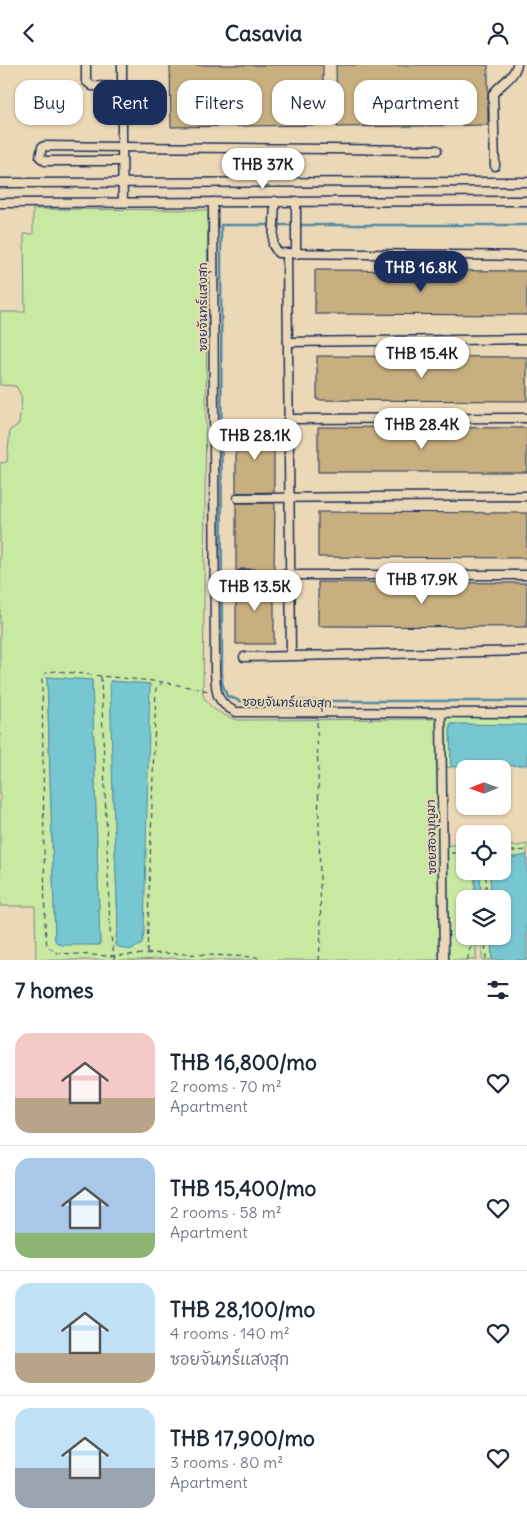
<!DOCTYPE html>
<html lang="en">
<head>
<meta charset="utf-8">
<style>
	body { margin:0; font-family:Delius,"Playpen Sans Thai",sans-serif; background:#f6f6f7; color:#1f2937; height:100vh; display:flex; flex-direction:column; font-size:19px; white-space:nowrap }
	* { box-sizing:border-box; margin:0 }
	p { font-size:16px; color:#747a83 }
	.icon { flex:none; width:28px; height:28px; fill:none; stroke:currentColor; stroke-width:2; stroke-linecap:round; stroke-linejoin:round }
	.map { position:relative; height:895px; overflow:hidden }
	.side { display:flex; flex-direction:column; background:#fff; flex:1 }
	.side>* { flex:none }
	.banner { position:absolute; left:15px; top:15px; width:498px; height:45px; display:flex; gap:10px }
	.needle { width:32px; rotate:269deg }
	.tools { position:absolute; left:456px; top:695px; display:grid; gap:10px }
	.tools a { display:grid; place-items:center; width:55px; height:55px; border-radius:10px; background:#fff; box-shadow:0 1px 4px #0004; font-size:25px }
	.price { position:absolute; translate:-50% -42px; padding:0 11px; border-radius:18px; background:#fff; color:#222; font-size:16px; line-height:32px; filter:drop-shadow(0 1px 2px #0008) }
	.price::after { content:''; position:absolute; left:50%; top:30px; width:15px; height:11px; margin-left:-8px; background:inherit; clip-path:polygon(0 0,100% 0,50% 100%) }
	.price.on { background:#1b2f5e; color:#fff }
	ul { padding:0; list-style:none }
	li { display:flex; align-items:center; gap:15px; height:125px; padding:0 15px }
	li+li { border-top:1px solid #e0e1e3 }
	li span { display:grid; place-items:center; flex:none; width:140px; height:100px; border-radius:15px; color:#555 }
	li>.icon { margin-inline-start:auto }
	span .icon { width:60px; height:60px; fill:#fffc; stroke-width:1 }
	li b { font-size:21px }
	h2 { display:flex; justify-content:space-between; align-items:center; height:60px; padding:0 15px; font-size:21px }
	.pill { padding:0 18px; border-radius:15px; background:#fff; box-shadow:0 1px 4px #0004; font-size:18px; line-height:45px }
	.pill.on { background:#1b2f5e; color:#fff }
	header { display:flex; justify-content:space-between; align-items:center; height:65px; padding:0 15px; background:#fff; font-size:22px; font-weight:700 }
	.map>svg:first-child { display:block }
</style>
</head>
<body>
<header><svg class="icon" aria-label="back" viewBox="0 0 24 24"><path d="M15 5l-7 7 7 7"/></svg>Casavia<svg class="icon" aria-label="person" viewBox="0 0 24 24"><circle cx="12" cy="8" r="4"/><path d="M4 21q1-7 8-7t8 7"/></svg></header>
<div class="map">
<svg width="527" height="895" viewBox="0 0 527 895">
	<rect width="100%" height="100%" fill="#ebd8b6"/>
	<filter id="ink" filterUnits="userSpaceOnUse"><feTurbulence type="fractalNoise" baseFrequency=".02" numOctaves="2"/><feDisplacementMap in="SourceGraphic" scale="10" xChannelSelector="R" yChannelSelector="G"/><feConvolveMatrix kernelMatrix="1 2 1 2 8 2 1 2 1" color-interpolation-filters="sRGB"/></filter>
	<g filter="url(#ink)">
		<!-- green -->
		<g fill="#c8e9a2" stroke="#728c80" fill-rule="evenodd">
			<path d="M33 144 208 145 203 630C209 644 223 651 238 655L435 654 447 652H527V660L450 659 451 702 445 703 447 780H465V806H475V834H465V871H475L478 874 481 871H491L492 895H482V880L476 881V895H200L174 893 139 895H36L35 841H0V398L7 397 10 365 19 359 22 333 16 321 0 320V247H25L24 169H33ZM47 612 92 615 100 880 57 878 55 875ZM111 616 150 619 124 884 115 880 118 859 113 733Z"/>
			<polygon points="527,779 527,790 503,794 503,781 518,781"/>
			<polygon points="480,806 490,806 491,834 481,834"/>
		</g>
		<!-- water -->
		<g fill="#77c7d2" stroke="#528aa4">
			<polygon points="47,612 92,615 100,880 62,880 57,878 55,875"/>
			<path d="M110 616 150 619 144 868 142 879C130 886 128 886 115 880L118 859 113 733Z"/>
			<polygon points="450,659 527,660 527,700 451,702"/>
			<polygon points="527,790 527,895 492,895 491,871 502,871 502,834 491,834 490,806 502,806 503,794"/>
			<polygon points="475,806 480,806 481,834 475,834"/>
		</g>
		<g fill="none" stroke-linecap="round" stroke-linejoin="round">
			<!-- stream -->
			<polyline stroke="#528aa4" stroke-width="2.5" points="527,160 221,160 222,618 227,631 240,636 527,636"/>
		</g>
		<!-- building -->
		<g fill="#c8af7f" stroke="#1b2f5e">
			<polygon points="170,0 323,0 323,60 171,62"/>
			<polygon points="336,0 488,0 488,60 337,62"/>
			<polygon points="315,205 527,206 527,250 315,249"/>
			<polygon points="317,291 527,292 527,336 317,335"/>
			<polygon points="318,362 527,363 527,407 318,407"/>
			<polygon points="236,365 274,366 274,427 236,428"/>
			<polygon points="236,438 274,438 275,440 274,504 241,504 236,507"/>
			<polygon points="318,447 527,448 527,493 318,492"/>
			<polygon points="236,513 241,516 274,516 274,579 236,579"/>
			<polygon points="318,517 527,518 527,562 318,561"/>
		</g>
		<g fill="none" stroke-linecap="round" stroke-linejoin="round">
			<defs>
				<g id="minor">
					<polyline points="86,0 86,16 92,21 122,22"/>
					<polyline points="122,96 45,96 40,92 42,82 45,81 122,82 122,0"/>
					<path d="M495 101 493 29C501 18 513 14 517 0"/>
					<polyline points="0,118 527,117"/>
					<polyline points="275,136 273,180 278,188 527,191"/>
					<polyline points="123,137 122,82 437,85"/>
					<path d="M213 137 215 605C216 627 215 637 236 647L527 648"/>
					<polyline points="0,138 527,136"/>
					<polyline points="287,188 291,590"/>
					<polyline points="296,189 296,136"/>
					<polyline points="288,277 527,274"/>
					<polyline points="288,354 527,353"/>
					<polyline points="238,433 527,431"/>
					<polyline points="241,510 527,510"/>
					<polyline points="244,592 527,586"/>
					<polyline points="441,648 444,895"/>
				</g>
			</defs>
			<!-- minor casing -->
			<use href="#minor" stroke="#1b2f5e" stroke-width="11"/>
			<!-- path -->
			<g stroke="#1b2f5e" stroke-width="1" stroke-dasharray="5 4" stroke-linecap="butt">
				<polyline points="101,611 56,606 45,608 42,612 45,860 47,881 57,888 109,891 162,888 257,892 260,895"/>
				<polyline points="317,657 321,867 319,895"/>
				<polyline points="502,787 527,785"/>
				<polyline points="451,788 465,788"/>
				<polyline points="486,834 486,806"/>
				<polyline points="485,871 486,895"/>
				<polyline points="147,888 156,623 162,618"/>
				<polyline points="115,895 110,866 101,611 163,617 209,626"/>
				<path d="M468 895C468 882 472 878 486 877"/>
			</g>
			<!-- minor -->
			<use href="#minor" stroke="#ebd8b6" stroke-width="8"/>
		</g>
	</g>
	<g text-anchor="middle" dominant-baseline="central" stroke-width="4.5" stroke-linejoin="round" paint-order="stroke">
		<!-- street labels -->
		<g font-size="12" fill="#1b2f5e" stroke="#ebd8b6">
			<text transform="translate(202 242) rotate(-90)">ซอยจันทร์แสงสุก</text>
			<text transform="translate(287 637) rotate(1)">ซอยจันทร์แสงสุก</text>
			<text transform="translate(431 772) rotate(-91)">ซอยสองบุญมา</text>
		</g>
	</g>
</svg>
<div class="tools">
<a><svg class="needle" viewBox="-14 -14 28 28"><path d="M0-13l5 13h-10z" fill="#e53935"/><path d="M0 13l5-13h-10z" fill="#747a83"/></svg></a>
<a><svg class="icon" aria-label="locate" viewBox="0 0 24 24"><circle cx="12" cy="12" r="6"/><path d="M12 2v4M12 18v4M2 12h4M18 12h4"/></svg></a>
<a><svg class="icon" aria-label="layers" viewBox="0 0 24 24"><path d="M12 4l9 5-9 5-9-5zM3 14l9 5 9-5"/></svg></a>
</div>
<b class="price" style="left:263px;top:125px">THB 37K</b>
<b class="price on" style="left:421px;top:228px">THB 16.8K</b>
<b class="price" style="left:422px;top:314px">THB 15.4K</b>
<b class="price" style="left:422px;top:385px">THB 28.4K</b>
<b class="price" style="left:255px;top:396px">THB 28.1K</b>
<b class="price" style="left:422px;top:540px">THB 17.9K</b>
<b class="price" style="left:255px;top:547px">THB 13.5K</b>
<div class="banner">
<a class="pill">Buy</a>
<a class="pill on">Rent</a>
<a class="pill">Filters</a>
<a class="pill">New</a>
<a class="pill">Apartment</a>
</div>
</div>
<section class="side">
<h2>7 homes<svg class="icon" aria-label="filters" viewBox="0 0 24 24"><path d="M4 7h16M4 17h16"/><circle cx="9" cy="7" r="2"/><circle cx="15" cy="17" r="2"/></svg></h2>
<ul>
<li><span style="background:linear-gradient(#f6c9c9 65%,#b9a48a 0)"><svg class="icon" aria-label="home" viewBox="0 0 24 24"><path d="M3 11l9-7 9 7M6 9v11h12V9"/></svg></span><div><b>THB 16,800/mo</b><p>2 rooms · 70 m²</p><p>Apartment</p></div><svg class="icon" aria-label="heart" viewBox="0 0 24 24"><path d="M12 20l-8-8c-3-5 5-10 8-4 3-6 11-1 8 4z"/></svg></li>
<li><span style="background:linear-gradient(#a9c7e8 75%,#8fb573 0)"><svg class="icon" aria-label="home" viewBox="0 0 24 24"><path d="M3 11l9-7 9 7M6 9v11h12V9"/></svg></span><div><b>THB 15,400/mo</b><p>2 rooms · 58 m²</p><p>Apartment</p></div><svg class="icon" aria-label="heart" viewBox="0 0 24 24"><path d="M12 20l-8-8c-3-5 5-10 8-4 3-6 11-1 8 4z"/></svg></li>
<li><span style="background:linear-gradient(#bfe0f5 70%,#b9a48a 0)"><svg class="icon" aria-label="home" viewBox="0 0 24 24"><path d="M3 11l9-7 9 7M6 9v11h12V9"/></svg></span><div><b>THB 28,100/mo</b><p>4 rooms · 140 m²</p><p>ซอยจันทร์แสงสุก</p></div><svg class="icon" aria-label="heart" viewBox="0 0 24 24"><path d="M12 20l-8-8c-3-5 5-10 8-4 3-6 11-1 8 4z"/></svg></li>
<li><span style="background:linear-gradient(#bfe0f5 60%,#9aa5b1 0)"><svg class="icon" aria-label="home" viewBox="0 0 24 24"><path d="M3 11l9-7 9 7M6 9v11h12V9"/></svg></span><div><b>THB 17,900/mo</b><p>3 rooms · 80 m²</p><p>Apartment</p></div><svg class="icon" aria-label="heart" viewBox="0 0 24 24"><path d="M12 20l-8-8c-3-5 5-10 8-4 3-6 11-1 8 4z"/></svg></li>
</ul>
</section>
</body>
</html>
